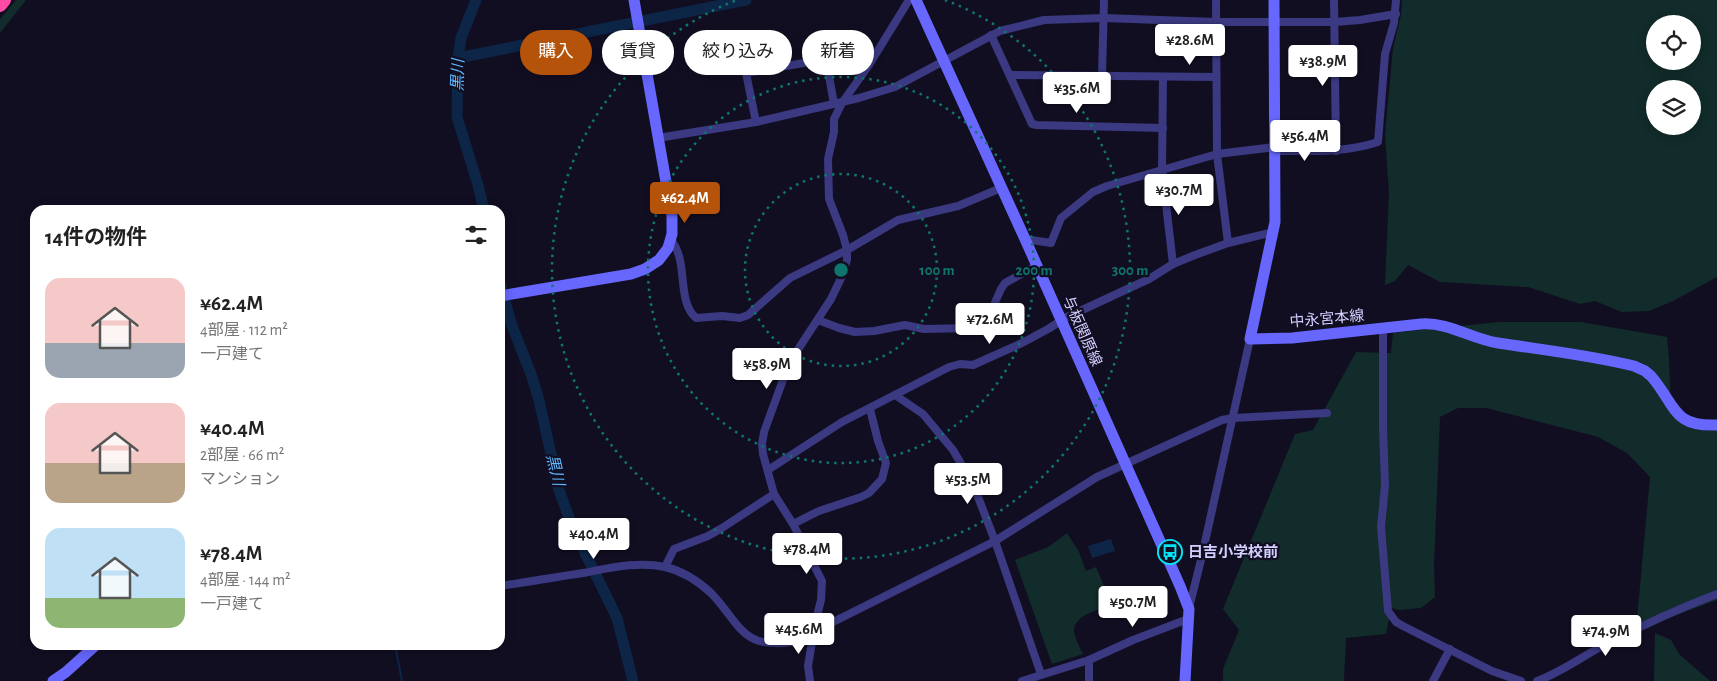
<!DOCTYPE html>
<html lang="ja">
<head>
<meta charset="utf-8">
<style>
	body { margin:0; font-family:"Alegreya Sans","Noto Sans JP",sans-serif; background:#f2f2f2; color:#222; height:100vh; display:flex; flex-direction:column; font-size:19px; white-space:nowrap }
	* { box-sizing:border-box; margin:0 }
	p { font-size:16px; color:#767676 }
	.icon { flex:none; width:28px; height:28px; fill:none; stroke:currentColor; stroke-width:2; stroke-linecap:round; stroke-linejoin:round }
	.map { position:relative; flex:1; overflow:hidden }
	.side { position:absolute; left:30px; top:205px; width:475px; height:445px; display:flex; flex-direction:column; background:#fff; border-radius:15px; box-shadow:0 2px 12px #0003 }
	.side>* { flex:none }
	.top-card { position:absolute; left:520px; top:30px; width:475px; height:45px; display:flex; gap:10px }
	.controls { position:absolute; left:1646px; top:15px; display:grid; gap:10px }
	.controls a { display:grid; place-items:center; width:55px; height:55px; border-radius:50%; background:#fff; box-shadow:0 2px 12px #0003; font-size:25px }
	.price { position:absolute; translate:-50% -42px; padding:0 11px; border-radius:5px; background:#fff; color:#222; font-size:16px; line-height:32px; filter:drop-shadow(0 1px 2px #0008) }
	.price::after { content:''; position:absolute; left:50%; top:30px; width:15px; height:11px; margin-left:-8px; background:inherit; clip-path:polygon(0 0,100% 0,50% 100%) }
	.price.selected { background:#b45309; color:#fff }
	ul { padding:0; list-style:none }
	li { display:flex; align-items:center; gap:15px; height:125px; padding:0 15px }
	li span { display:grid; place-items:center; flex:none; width:140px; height:100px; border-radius:15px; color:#555 }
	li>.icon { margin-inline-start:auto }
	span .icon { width:60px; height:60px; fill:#fffc; stroke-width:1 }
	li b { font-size:21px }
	h2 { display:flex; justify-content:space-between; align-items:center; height:60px; padding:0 15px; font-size:21px }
	.pill { padding:0 18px; border-radius:22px; background:#fff; box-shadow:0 2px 12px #0003; font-size:18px; line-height:45px }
	.pill.selected { background:#b45309; color:#fff }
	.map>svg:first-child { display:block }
</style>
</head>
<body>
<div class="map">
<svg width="1717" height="681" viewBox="0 0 1717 681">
	<rect width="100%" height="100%" fill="#110e22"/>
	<!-- green -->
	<g fill="#112c2a" fill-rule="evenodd">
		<polygon points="16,0 26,0 0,33 0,19"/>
		<path d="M1402 0H1717V277L1673 301 1649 311 1622 312 1595 301 1580 304 1528 287 1440 282 1408 265 1395 281 1385 285 1389 193 1385 135 1393 48 1401 15ZM1655 24H1692V61H1655ZM1655 89H1692V126H1655Z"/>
		<path d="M1499 322H1581L1667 337 1669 359 1671 410C1686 423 1695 433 1717 430V600L1636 630 1650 477 1627 453 1598 437 1486 408H1458L1440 417 1434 565 1435 597 1421 608 1399 610 1391 608 1386 634 1346 638 1344 681H1223V669L1239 630 1223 609 1295 434 1313 430 1356 352 1391 353 1393 333Z"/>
		<path d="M1067 533 1079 552 1086 571 1096 567 1112 605C1100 610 1074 614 1074 631 1075 638 1080 648 1083 654L1052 664 1015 560 1048 547Z"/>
		<polygon points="1655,633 1671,640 1680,655 1710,681 1654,681"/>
	</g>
	<!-- water -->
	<polygon fill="#0d2547" points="1111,539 1115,551 1092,558 1088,546"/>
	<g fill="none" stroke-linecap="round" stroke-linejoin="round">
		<!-- stream -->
		<polyline stroke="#0d2547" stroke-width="2" points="395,645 402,681"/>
		<!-- river -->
		<g stroke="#0d2547" stroke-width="11">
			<polyline points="476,0 461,38 458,58 457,117 478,185 484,210"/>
			<polyline points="458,58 746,0"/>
			<polyline points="500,282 512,326 531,374 539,400 559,490 572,526 617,618 633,681"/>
		</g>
		<!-- street -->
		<g stroke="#3a3981" stroke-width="8">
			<polyline points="1216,0 1217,154 1228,243"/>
			<polyline points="1334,0 1336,151"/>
			<polyline points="991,35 1032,124 1037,125 1163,128"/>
			<polyline points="1010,75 1216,77"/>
			<polyline points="1102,75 1104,0"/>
			<polyline points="1163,77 1162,170 1173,264"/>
			<polyline points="756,122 746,73 826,59 834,104"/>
			<polyline points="658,138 756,122 859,98 895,87 1000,31 1044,20 1104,18 1216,22 1335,22 1360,20 1396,14"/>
			<path d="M1275 151C1310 151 1345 153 1378 142L1385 54 1394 23 1396 0"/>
			<polyline points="1025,239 1051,243 1061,218 1093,192 1107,186 1217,154 1275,147"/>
			<path d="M671 240C689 261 676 301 696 318L722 316 740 318 748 315 790 278 847 250 898 220 958 206 1001 188"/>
			<polyline points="818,320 839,328 855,332 874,331 905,325 924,329 972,328 984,322 989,316 1001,289 1005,283 1036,266"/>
			<polyline points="1383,329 1383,428 1385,485 1381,527 1388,611 1396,622 1403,626 1492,671 1521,681"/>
			<polyline points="895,395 923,414 953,450 973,484 995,541 1041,674"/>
			<polyline points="768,470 842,422 949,367 960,364 973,365 1022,343 1048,329 1067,317 1149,279 1173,264 1195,255 1228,243 1274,232"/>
			<polyline points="793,524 819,511 861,497 869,493 882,479 886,463 878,441 870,409"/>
			<polyline points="665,567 674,549 708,536 722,528 774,494"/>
			<path d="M500 586C528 582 555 577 583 573 610 568 638 561 665 567 683 571 698 581 711 593 740 623 741 650 793 642L995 541 1097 477 1222 420 1233 418 1327 413"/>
			<polyline points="1189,608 1201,560 1250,339"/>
			<polyline points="1089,660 1089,681"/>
			<polyline points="810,681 808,666 813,636 818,623 817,616 821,600 822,581 793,524 774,494 763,454 762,444 764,432 787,369 795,354 831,299 843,274 847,260 847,250 843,235 829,199 828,159 834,132 834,119 842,103 869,65 909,0"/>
			<polyline points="1022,681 1089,660 1133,640 1188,619"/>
			<polyline points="1433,681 1450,649"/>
			<path d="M1537 681C1562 672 1584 655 1608 643 1643 625 1680 608 1717 594"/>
		</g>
		<!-- secondary -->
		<g stroke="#6767fe" stroke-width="11">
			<polyline points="916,0 1025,239 1180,586 1189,609 1185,681"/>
			<path d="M1274 0 1275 222 1250 339 1292 338 1421 324C1449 322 1471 339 1498 343 1544 350 1590 355 1634 366L1645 371 1651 376C1676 405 1672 427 1717 425"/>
			<polyline points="500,296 631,274 645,269 659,260 668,248 672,234 672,216 634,0"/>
			<polyline points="53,681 66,672 96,645"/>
		</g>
		<!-- highway -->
		<polyline stroke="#fe4ba5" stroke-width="14" points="0,5 4,0"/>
	</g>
	<!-- distance rings -->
	<g fill="none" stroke="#0f766e" stroke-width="2.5" stroke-dasharray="2.5 5">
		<circle cx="841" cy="270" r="96"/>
		<circle cx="841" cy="270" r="193"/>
		<path d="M945 0A289 289 0 1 1 737 0"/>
	</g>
	<!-- icons -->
	<defs>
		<symbol id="bus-ring" viewBox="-11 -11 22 22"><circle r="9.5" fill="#110e22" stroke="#02e6f8" stroke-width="1.5"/><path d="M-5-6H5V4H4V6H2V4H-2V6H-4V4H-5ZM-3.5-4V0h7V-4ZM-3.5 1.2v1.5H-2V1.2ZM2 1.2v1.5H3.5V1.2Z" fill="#02e6f8"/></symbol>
	</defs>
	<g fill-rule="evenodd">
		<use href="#bus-ring" x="1156" y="538" width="28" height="28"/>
	</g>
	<g text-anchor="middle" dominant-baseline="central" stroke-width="4.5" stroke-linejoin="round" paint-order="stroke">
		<!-- street labels -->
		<g font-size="15" fill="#d3cfff" stroke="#110e22">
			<text transform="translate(1327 319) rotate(-5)">中永宮本線</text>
			<text transform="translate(1082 331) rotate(66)">与板関原線</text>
		</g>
		<!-- poi labels -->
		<g font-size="15" font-weight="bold" fill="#d3cfff" stroke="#110e22" text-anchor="start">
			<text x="1188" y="552">日吉小学校前</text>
		</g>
		<!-- water labels -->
		<g font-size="16" font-style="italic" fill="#5eb8fe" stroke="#110e22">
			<text transform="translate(458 75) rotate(-88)">黒川</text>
			<text transform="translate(555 470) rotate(77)">黒川</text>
		</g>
	</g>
	<circle cx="841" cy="270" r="8" fill="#0f766e" stroke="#110e22" stroke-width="2.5"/>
	<g font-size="15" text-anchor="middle" font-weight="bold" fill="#0f766e" stroke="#110e22" stroke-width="4.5" stroke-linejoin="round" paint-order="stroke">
		<text x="937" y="275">100 m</text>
		<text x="1034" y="275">200 m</text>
		<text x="1130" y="275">300 m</text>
	</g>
</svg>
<div class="controls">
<a><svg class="icon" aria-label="locate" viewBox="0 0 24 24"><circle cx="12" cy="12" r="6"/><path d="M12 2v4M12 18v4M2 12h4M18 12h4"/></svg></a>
<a><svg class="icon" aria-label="layers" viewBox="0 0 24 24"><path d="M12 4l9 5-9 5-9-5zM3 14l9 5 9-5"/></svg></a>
</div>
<b class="price" style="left:1190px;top:66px">¥28.6M</b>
<b class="price" style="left:1323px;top:87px">¥38.9M</b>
<b class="price" style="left:1077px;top:114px">¥35.6M</b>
<b class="price" style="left:1305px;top:162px">¥56.4M</b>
<b class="price" style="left:1179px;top:216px">¥30.7M</b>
<b class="price selected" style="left:685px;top:224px">¥62.4M</b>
<b class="price" style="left:990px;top:345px">¥72.6M</b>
<b class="price" style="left:767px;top:390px">¥58.9M</b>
<b class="price" style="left:968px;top:505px">¥53.5M</b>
<b class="price" style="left:594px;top:560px">¥40.4M</b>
<b class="price" style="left:807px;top:575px">¥78.4M</b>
<b class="price" style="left:1133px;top:628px">¥50.7M</b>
<b class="price" style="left:799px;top:655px">¥45.6M</b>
<b class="price" style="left:1606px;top:657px">¥74.9M</b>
<div class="top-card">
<a class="pill selected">購入</a>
<a class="pill">賃貸</a>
<a class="pill">絞り込み</a>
<a class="pill">新着</a>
</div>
<section class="side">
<h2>14件の物件<svg class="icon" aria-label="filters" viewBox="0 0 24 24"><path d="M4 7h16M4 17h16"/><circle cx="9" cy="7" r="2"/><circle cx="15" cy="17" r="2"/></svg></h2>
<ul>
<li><span style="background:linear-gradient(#f6c9c9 65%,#9aa5b1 0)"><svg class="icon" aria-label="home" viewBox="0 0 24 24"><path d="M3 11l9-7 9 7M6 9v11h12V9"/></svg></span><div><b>¥62.4M</b><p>4部屋 · 112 m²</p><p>一戸建て</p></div></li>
<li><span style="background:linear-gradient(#f6c9c9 60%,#b9a48a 0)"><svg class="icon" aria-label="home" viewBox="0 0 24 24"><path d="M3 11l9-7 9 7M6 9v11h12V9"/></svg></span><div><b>¥40.4M</b><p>2部屋 · 66 m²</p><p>マンション</p></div></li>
<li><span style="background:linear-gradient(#bfe0f5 70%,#8fb573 0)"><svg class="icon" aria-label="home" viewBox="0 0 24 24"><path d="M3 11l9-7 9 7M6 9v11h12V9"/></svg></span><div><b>¥78.4M</b><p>4部屋 · 144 m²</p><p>一戸建て</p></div></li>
</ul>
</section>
</div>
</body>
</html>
